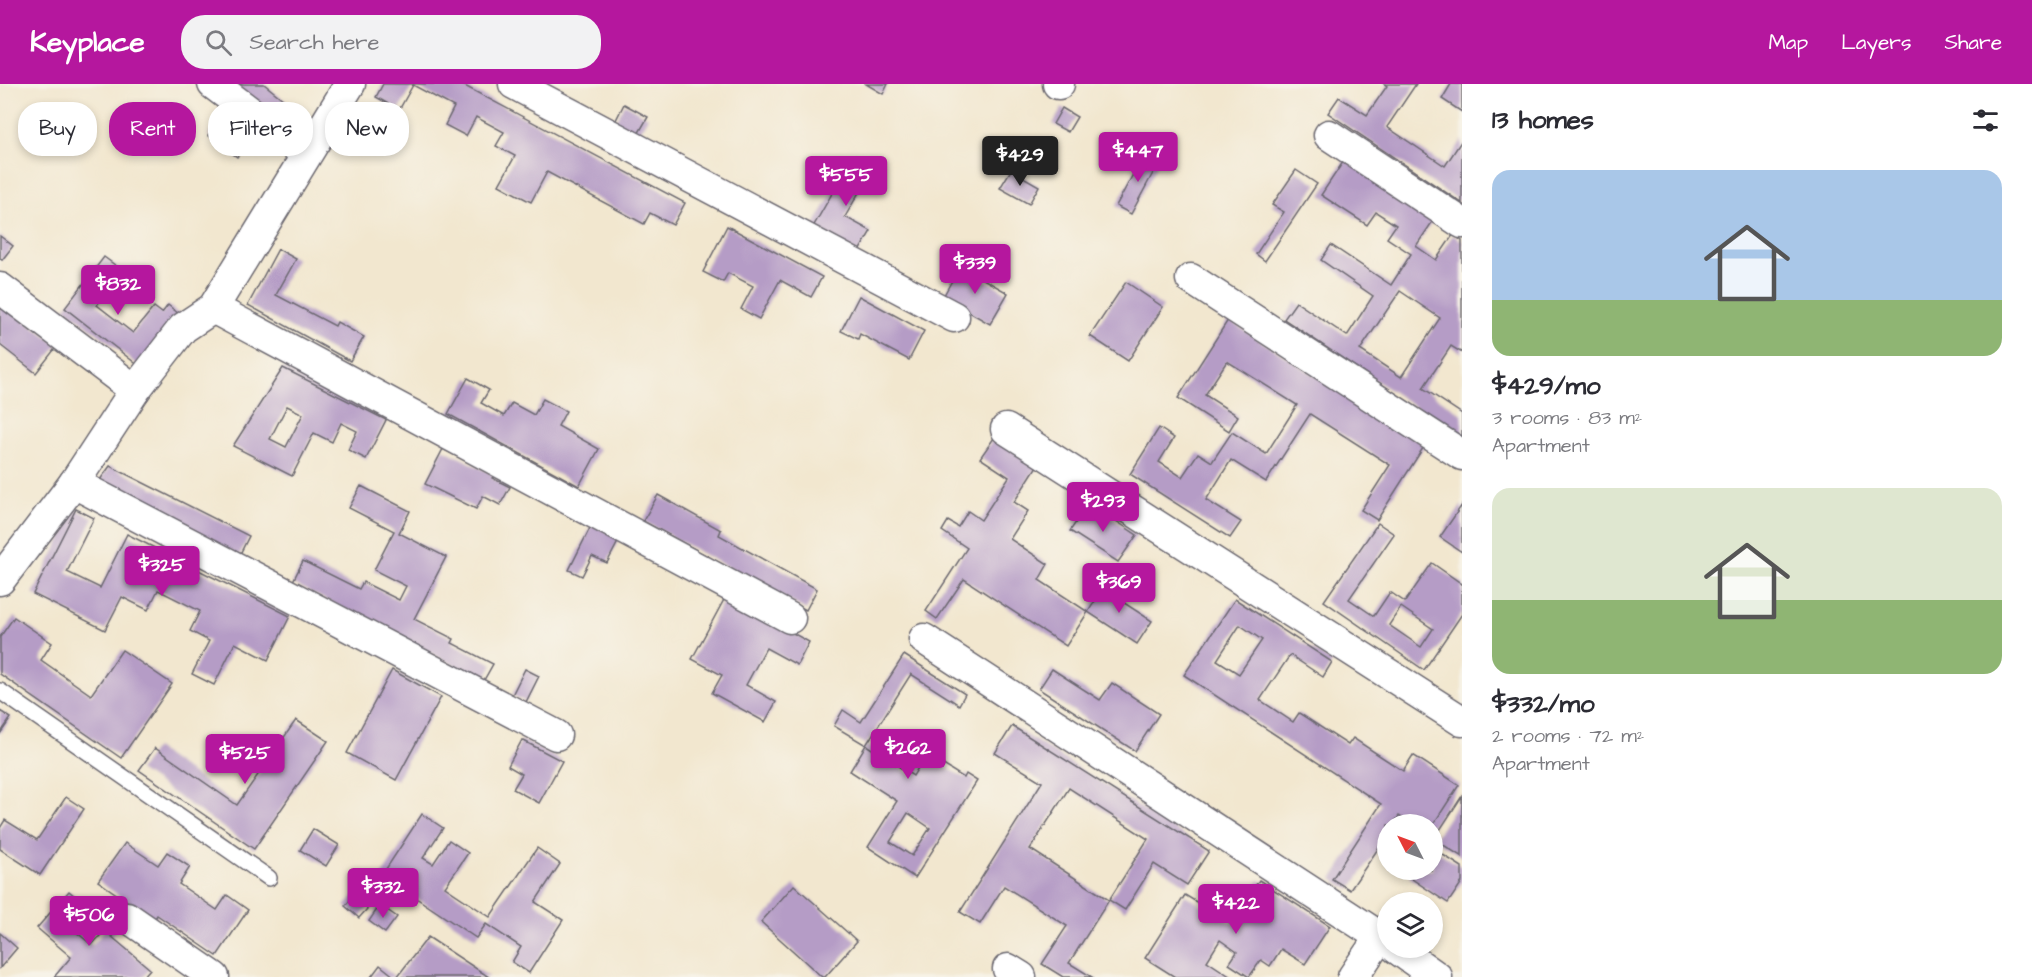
<!DOCTYPE html>
<html lang="en">
<head>
<meta charset="utf-8">
<style>
	body { margin:0; font-family:"Architects Daughter",sans-serif; background:#f2f2f3; color:#2b2b33; height:100vh; display:flex; flex-direction:column; font-size:22px; white-space:nowrap }
	* { box-sizing:border-box; margin:0 }
	p { font-size:20px; color:#7c7c81 }
	.icon { flex:none; width:33px; height:33px; fill:none; stroke:currentColor; stroke-width:2; stroke-linecap:round; stroke-linejoin:round }
	.map { position:relative; flex:1; overflow:hidden }
	.sheet { display:flex; flex-direction:column; background:#fff; width:570px }
	.sheet>* { flex:none }
	.hud { position:absolute; left:18px; top:18px; width:570px; height:54px; display:flex; gap:12px }
	.needle { width:39px; rotate:312deg }
	.tools { position:absolute; left:1377px; top:730px; display:grid; gap:12px }
	.tools a { display:grid; place-items:center; width:66px; height:66px; border-radius:50%; background:#fff; box-shadow:0 3px 9px #0003; font-size:30px }
	.price { position:absolute; translate:-50% -51px; padding:0 14px; border-radius:6px; background:#b5179e; color:#fff; font-size:20px; line-height:39px; filter:drop-shadow(0 2px 3px #0008) }
	.price::after { content:''; position:absolute; left:50%; top:36px; width:18px; height:14px; margin-left:-9px; background:inherit; clip-path:polygon(0 0,100% 0,50% 100%) }
	.price.on { background:#222; color:#fff }
	ul { padding:0; list-style:none }
	li { display:grid; align-content:center; gap:12px; height:318px; padding:0 30px }
	li span { display:grid; place-items:center; height:186px; border-radius:18px; color:#555 }
	li>.icon { margin-inline-start:auto }
	span .icon { width:108px; height:108px; fill:#fffc; stroke-width:1 }
	li b { font-size:26px }
	h2 { display:flex; justify-content:space-between; align-items:center; height:72px; padding:0 30px; font-size:26px }
	.tag { padding:0 21px; border-radius:24px; background:#fff; box-shadow:0 3px 9px #0003; font-size:21px; line-height:54px }
	.tag.on { background:#b5179e; color:#fff }
	header { display:flex; align-items:center; gap:36px; box-sizing:border-box; height:84px; padding:0 30px; background:#b5179e; color:#fff }
	header strong { font-size:28px }
	nav { display:flex; gap:33px; margin-inline-start:auto; font-size:21px }
	.search { width:420px; height:54px; background:#f2f2f3; display:flex; align-items:center; gap:15px; box-sizing:border-box; padding:0 21px; border-radius:24px; color:#7c7c81; font-size:22px }
	main { display:flex; flex:1; min-height:0 }
	.map>svg:first-child { display:block }
</style>
</head>
<body>
<header>
<strong>Keyplace</strong>
<div class="search"><svg class="icon" aria-label="search" viewBox="0 0 24 24"><circle cx="10" cy="10" r="6"/><path d="M15 15l6 6"/></svg>Search here</div>
<nav><a>Map</a><a>Layers</a><a>Share</a></nav>
</header>
<main>
<div class="map">
<svg width="1462" height="893" viewBox="0 0 1462 893">
	<rect width="100%" height="100%" fill="#f7f3e8"/>
	<filter id="ink" filterUnits="userSpaceOnUse"><feTurbulence type="fractalNoise" baseFrequency=".0167" numOctaves="2"/><feDisplacementMap in="SourceGraphic" scale="12" xChannelSelector="R" yChannelSelector="G"/><feConvolveMatrix kernelMatrix="1 2 1 2 8 2 1 2 1" color-interpolation-filters="sRGB"/></filter>
	<filter id="wash" filterUnits="userSpaceOnUse"><feTurbulence type="fractalNoise" baseFrequency=".008" numOctaves="4" result="noise"/><feDisplacementMap in="SourceGraphic" scale="24" xChannelSelector="R" yChannelSelector="G"/><feGaussianBlur stdDeviation="1.35" result="paint"/><feColorMatrix in="noise" values="0 0 0 0 0 0 0 0 0 0 0 0 0 0 0 0 0 1.4 0 .05"/><feComposite in="paint" operator="in"/></filter>
	<g filter="url(#wash)">
		<rect width="100%" height="100%" fill="#f2e7cf"/>
		<g id="blocks">
			<!-- building -->
			<g fill="#b59cc6" fill-rule="evenodd">
				<polygon points="227,0 264,0 294,24 280,41"/>
				<polygon points="383,0 461,0 685,119 673,141 650,129 644,140 547,88 531,118 499,101 515,72 496,62 504,48 476,33 466,52 445,41 454,23 413,1 399,26 376,13"/>
				<polygon points="866,0 888,0 883,10"/>
				<polygon points="1384,0 1416,0 1387,43 1445,82 1462,56 1462,119 1328,29 1339,13 1367,31 1387,2"/>
				<polygon points="1451,0 1462,0 1462,28 1442,15"/>
				<polygon points="624,20 648,33 637,52 614,40"/>
				<polygon points="1062,24 1077,33 1068,48 1053,40"/>
				<polygon points="219,36 249,59 237,73 208,51"/>
				<polygon points="1145,68 1160,76 1131,130 1116,122"/>
				<polygon points="854,71 874,82 845,133 871,147 858,169 813,143"/>
				<path d="M1345 75 1435 134 1416 162 1436 176 1453 151 1462 157V269L1451 262 1423 304 1462 330V354L1284 235 1296 218 1347 252 1373 212 1321 176 1331 161 1391 201 1411 170 1387 154 1396 141 1376 128 1367 141 1321 111ZM1400 207 1440 234 1401 293 1360 266Z"/>
				<polygon points="1011,86 1039,102 1029,120 1000,104"/>
				<polygon points="1296,86 1317,100 1265,177 1256,170 1284,128 1272,121"/>
				<polygon points="727,142 822,193 811,213 780,196 759,235 741,225 753,202 728,189 723,198 703,188"/>
				<polygon points="0,152 13,162 2,176 0,174"/>
				<polygon points="278,165 296,175 276,211 335,242 337,238 364,253 350,277 248,221"/>
				<polygon points="104,173 123,187 97,221 133,249 154,223 162,229 168,221 179,230 139,282 65,224"/>
				<polygon points="960,182 1008,209 990,240 943,213"/>
				<polygon points="1126,198 1163,223 1128,277 1090,252"/>
				<polygon points="859,212 924,247 909,276 860,250 858,255 841,247"/>
				<polygon points="0,217 58,261 36,289 0,261"/>
				<polygon points="1228,236 1425,361 1377,436 1361,426 1390,381 1310,330 1266,398 1231,376 1206,416 1241,438 1230,454 1130,390 1159,344 1174,354 1159,378 1182,393 1198,369 1212,378 1232,348 1266,370 1297,321 1227,277 1205,311 1238,332 1229,347 1178,314"/>
				<path d="M283 284 386 336 366 375 348 366 357 347 341 339 332 358 314 349 292 392 233 362ZM287 322 303 330 286 363 270 355Z"/>
				<polygon points="468,294 489,306 481,319 504,332 512,319 534,331 543,315 566,327 558,342 599,365 579,402 448,330"/>
				<polygon points="994,354 1037,382 1014,418 1028,427 1010,455 1048,480 1039,496 1088,528 1066,562 964,495 937,535 926,527 967,464 942,447 948,437 958,443 968,427 981,436 1009,393 980,374"/>
				<polygon points="443,365 494,391 492,394 510,403 500,421 483,412 476,425 425,400"/>
				<polygon points="110,382 249,452 239,472 97,400"/>
				<polygon points="361,402 410,427 399,449 446,473 414,535 454,555 452,559 493,580 484,596 292,499 303,477 359,505 363,498 399,516 406,502 374,486 394,447 349,424"/>
				<polygon points="658,411 721,446 719,451 817,505 806,526 643,437"/>
				<polygon points="1089,419 1137,451 1118,478 1070,447"/>
				<polygon points="1462,421 1462,468 1440,453"/>
				<polygon points="76,425 94,434 67,488 100,504 127,450 290,532 268,576 235,559 214,601 192,590 209,557 190,547 200,527 158,506 148,526 122,513 105,546 33,510"/>
				<path d="M1378 439 1394 450 1349 515 1374 532 1390 508 1405 518 1432 479 1462 500V530L1424 586 1324 517ZM1401 523 1433 545 1421 563 1389 541Z"/>
				<polygon points="592,440 620,454 607,479 592,472 582,492 569,486"/>
				<polygon points="1107,498 1123,508 1118,515 1152,537 1137,560 1088,528"/>
				<polygon points="726,512 809,558 797,581 766,564 746,601 776,618 765,638 712,609 722,591 692,575"/>
				<path d="M1235 515 1332 578 1323 593 1290 571 1260 616 1293 638 1299 629 1348 661 1353 654 1403 687 1413 671 1459 701 1433 741H1413L1399 732 1393 741H1388V750L1350 806 1332 795 1381 720 1184 591ZM1240 541 1262 556 1239 590 1217 576Z"/>
				<polygon points="14,533 52,559 41,576 91,611 122,566 172,600 121,674 0,590 0,553"/>
				<path d="M904 571 965 610 959 621 911 590 866 661 913 692 929 666 940 673 937 677 964 694 966 690 977 697 915 794 868 763 897 717 850 687 866 661 834 642 843 626 861 638ZM908 729 930 744 912 772 890 758Z"/>
				<polygon points="525,585 539,592 526,618 512,611"/>
				<polygon points="1052,585 1100,616 1112,599 1159,630 1135,667 1039,605"/>
				<polygon points="392,586 441,613 396,696 347,669"/>
				<polygon points="0,627 11,634 0,650"/>
				<polygon points="296,636 328,657 254,765 139,686 155,664 237,721"/>
				<polygon points="1012,642 1209,767 1187,801 1154,780 1125,826 1109,816 1148,755 1069,704 1030,765 1109,816 1069,879 1092,893 1063,893 1042,880 1067,842 1004,802 980,840 960,828 1042,698 995,669"/>
				<polygon points="522,656 562,677 539,719 513,705 522,690 508,682"/>
				<polygon points="1462,712 1462,773 1434,755"/>
				<polygon points="66,713 84,725 40,791 0,765 0,744 5,736 37,756"/>
				<polygon points="422,730 443,744 423,774 433,780 449,756 468,769 445,803 490,833 537,764 560,780 535,818 563,836 529,889 512,878 521,863 486,840 476,854 382,791"/>
				<polygon points="313,745 339,761 326,782 300,766"/>
				<polygon points="125,759 158,781 167,768 190,783 179,800 217,826 227,811 248,826 217,872 157,831 154,836 98,797"/>
				<polygon points="1432,764 1462,783 1462,798 1448,819 1409,793 1413,786 1432,786"/>
				<polygon points="1259,796 1330,842 1305,880 1281,865 1270,882 1261,876 1249,893 1229,880 1237,868 1220,856 1207,877 1231,893 1175,893 1145,874 1185,811 1231,839"/>
				<polygon points="794,801 857,857 825,893 822,893 761,838"/>
				<polygon points="361,804 375,816 359,834 345,822"/>
				<polygon points="69,807 83,819 72,831 76,835 76,848 92,861 112,838 119,844 111,852 150,885 143,893 54,893 71,873 37,844"/>
				<polygon points="380,821 397,833 385,849 369,837"/>
				<polygon points="0,849 17,864 0,884"/>
				<polygon points="428,853 489,893 397,893"/>
				<polygon points="380,881 395,893 371,893"/>
			</g>
		</g>
	</g>
	<g filter="url(#ink)">
		<use href="#blocks" fill-opacity="0" stroke="#6b676f" stroke-width="1.5"/>
		<g fill="none" stroke-linecap="round" stroke-linejoin="round">
			<defs>
				<polyline id="service" points="0,607 269,794"/>
				<g id="minor">
					<polyline points="213,0 306,70"/>
					<polyline points="514,0 954,233"/>
					<polyline points="1058,0 1059,0"/>
					<polyline points="1329,51 1462,139"/>
					<polyline points="1191,195 1462,371"/>
					<polyline points="0,204 135,306"/>
					<polyline points="213,224 790,534"/>
					<polyline points="1006,345 1462,637"/>
					<polyline points="74,399 556,651"/>
					<polyline points="0,496 74,399 135,306 183,244 213,224 350,0"/>
					<polyline points="924,555 1388,858"/>
					<polyline points="127,833 214,893"/>
					<polyline points="1396,864 1437,893"/>
					<polyline points="1008,885 1021,893"/>
					<polyline points="1353,893 1380,853"/>
				</g>
			</defs>
			<!-- service casing -->
			<use href="#service" stroke="#6b676f" stroke-width="18"/>
			<!-- minor casing -->
			<use href="#minor" stroke="#6b676f" stroke-width="33"/>
			<!-- service -->
			<use href="#service" stroke="#fff" stroke-width="15"/>
			<!-- minor -->
			<use href="#minor" stroke="#fff" stroke-width="30"/>
		</g>
	</g>
</svg>
<div class="tools">
<a><svg class="needle" viewBox="-14 -14 28 28"><path d="M0-13l5 13h-10z" fill="#e53935"/><path d="M0 13l5-13h-10z" fill="#7c7c81"/></svg></a>
<a><svg class="icon" aria-label="layers" viewBox="0 0 24 24"><path d="M12 4l9 5-9 5-9-5zM3 14l9 5 9-5"/></svg></a>
</div>
<b class="price" style="left:1138px;top:99px">$447</b>
<b class="price on" style="left:1020px;top:103px">$429</b>
<b class="price" style="left:846px;top:123px">$555</b>
<b class="price" style="left:975px;top:211px">$339</b>
<b class="price" style="left:118px;top:232px">$832</b>
<b class="price" style="left:1103px;top:449px">$293</b>
<b class="price" style="left:162px;top:513px">$325</b>
<b class="price" style="left:1119px;top:530px">$369</b>
<b class="price" style="left:908px;top:696px">$262</b>
<b class="price" style="left:245px;top:701px">$525</b>
<b class="price" style="left:383px;top:835px">$332</b>
<b class="price" style="left:1236px;top:851px">$422</b>
<b class="price" style="left:89px;top:863px">$506</b>
<div class="hud">
<a class="tag">Buy</a>
<a class="tag on">Rent</a>
<a class="tag">Filters</a>
<a class="tag">New</a>
</div>
</div>
<section class="sheet">
<h2>13 homes<svg class="icon" aria-label="filters" viewBox="0 0 24 24"><path d="M4 7h16M4 17h16"/><circle cx="9" cy="7" r="2"/><circle cx="15" cy="17" r="2"/></svg></h2>
<ul>
<li><span style="background:linear-gradient(#a9c7e8 70%,#8fb573 0)"><svg class="icon" aria-label="home" viewBox="0 0 24 24"><path d="M3 11l9-7 9 7M6 9v11h12V9"/></svg></span><div><b>$429/mo</b><p>3 rooms · 83 m²</p><p>Apartment</p></div></li>
<li><span style="background:linear-gradient(#dfe7d0 60%,#8fb573 0)"><svg class="icon" aria-label="home" viewBox="0 0 24 24"><path d="M3 11l9-7 9 7M6 9v11h12V9"/></svg></span><div><b>$332/mo</b><p>2 rooms · 72 m²</p><p>Apartment</p></div></li>
</ul>
</section>
</main>
</body>
</html>
